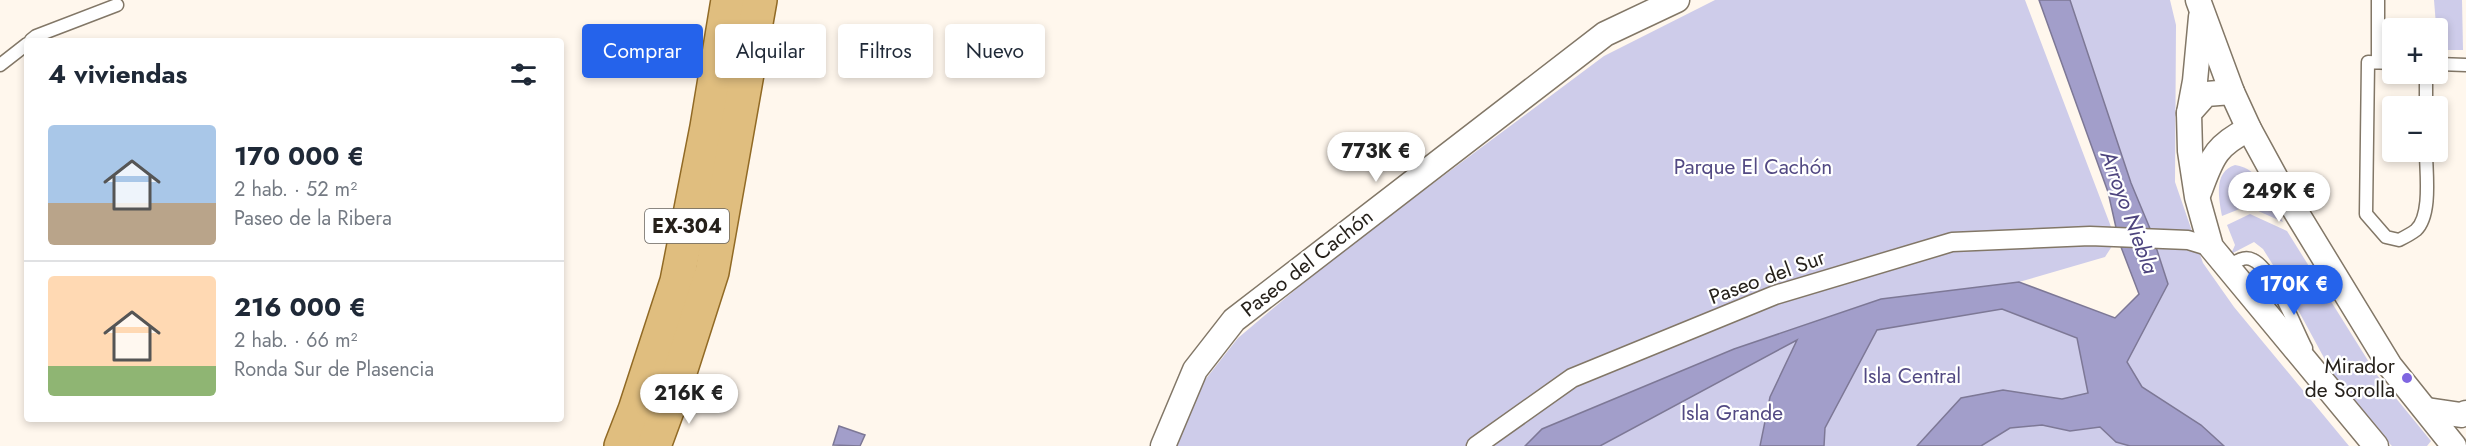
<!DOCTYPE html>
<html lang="es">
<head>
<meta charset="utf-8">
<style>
	body { margin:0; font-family:Jost,sans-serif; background:#f2f2f3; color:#1f2937; height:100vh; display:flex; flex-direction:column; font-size:22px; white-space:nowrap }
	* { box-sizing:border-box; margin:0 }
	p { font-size:20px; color:#747a83 }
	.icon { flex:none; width:33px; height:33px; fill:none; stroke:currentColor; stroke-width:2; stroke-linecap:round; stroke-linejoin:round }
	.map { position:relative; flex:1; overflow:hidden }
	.side { position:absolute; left:24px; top:38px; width:540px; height:384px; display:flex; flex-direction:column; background:#fff; border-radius:6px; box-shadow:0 3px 9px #0003 }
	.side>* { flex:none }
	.banner { position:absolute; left:582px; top:24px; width:570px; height:54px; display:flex; gap:12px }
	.tools { position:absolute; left:2382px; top:18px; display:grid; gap:12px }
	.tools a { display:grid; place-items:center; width:66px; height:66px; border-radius:6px; background:#fff; box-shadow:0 3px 9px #0003; font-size:30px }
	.price { position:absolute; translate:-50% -51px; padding:0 14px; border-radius:21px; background:#fff; color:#222; font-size:20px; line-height:39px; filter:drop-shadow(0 2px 3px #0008) }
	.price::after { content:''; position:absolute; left:50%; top:36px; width:18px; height:14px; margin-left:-9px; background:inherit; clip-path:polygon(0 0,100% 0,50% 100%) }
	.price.on { background:#2563eb; color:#fff }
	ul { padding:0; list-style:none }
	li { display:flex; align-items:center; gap:18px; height:150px; padding:0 24px }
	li+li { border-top:2px solid #e0e1e3 }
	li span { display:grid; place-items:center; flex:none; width:168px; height:120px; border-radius:6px; color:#555 }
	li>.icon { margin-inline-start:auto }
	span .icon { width:72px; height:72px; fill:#fffc; stroke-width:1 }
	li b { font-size:26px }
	h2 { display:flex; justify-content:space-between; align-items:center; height:72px; padding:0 24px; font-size:26px }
	.chip { padding:0 21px; border-radius:6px; background:#fff; box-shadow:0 3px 9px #0003; font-size:21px; line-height:54px }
	.chip.on { background:#2563eb; color:#fff }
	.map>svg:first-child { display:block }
</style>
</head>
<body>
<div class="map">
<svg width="2466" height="446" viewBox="0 0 2466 446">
	<rect width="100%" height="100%" fill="#fff7ed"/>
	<!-- green -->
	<g fill="#ceccea">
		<polygon points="1715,0 2025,0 2116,240 2105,257 2019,282 1881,299 1734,349 1542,429 1525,446 1174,446 1201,385 1238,338 1333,258 1604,56"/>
		<polygon points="2070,0 2170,0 2176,25 2175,182 2203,263 2234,307 2349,446 2224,446 2201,425 2142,387 2127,362 2168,283 2151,231 2131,183"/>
		<polygon points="2434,0 2462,0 2463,50 2438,50"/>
		<path d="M2235 165C2261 168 2272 201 2283 222L2247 206 2222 216C2219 198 2213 172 2235 165Z"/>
		<polygon points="2250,214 2287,231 2377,375 2431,441 2427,446 2392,446 2374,429 2342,391 2278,273 2263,249 2254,242 2231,254 2235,245 2227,225"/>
		<polygon points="2002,308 2078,338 2088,393 2062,399 2003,390 1961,398 1917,446 1824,446 1825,428 1877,330"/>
		<polygon points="1798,339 1770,397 1760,446 1600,446"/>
		<polygon points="2042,425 2070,431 2100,427 2116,442 2130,446 1981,446 2010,428"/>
	</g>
	<!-- water -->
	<g fill="#a29eca" stroke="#7d7896" stroke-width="1.5">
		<polygon points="2039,0 2070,0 2131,183 2151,231 2117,232 2108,192"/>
		<polygon points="2121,247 2156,247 2168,284 2127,362 2142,387 2201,425 2224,446 2130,446 2116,442 2100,427 2070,431 2042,425 2010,428 1981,446 1917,446 1961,398 2003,390 2062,399 2088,393 2077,338 2002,309 1877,330 1825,428 1824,446 1760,446 1770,397 1797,340 1600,446 1525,446 1542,429 1734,349 1881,299 2019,282 2115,318 2139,294"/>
		<polygon points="839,426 865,435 860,446 833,445"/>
	</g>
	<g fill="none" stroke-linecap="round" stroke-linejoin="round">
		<defs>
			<g id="service">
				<polyline points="2378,0 2378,62"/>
				<polyline points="31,40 36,36 117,5"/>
				<path d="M2392 63 2368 62 2366 214 2386 237 2399 240C2405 237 2411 234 2416 230 2432 215 2426 172 2426 152"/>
				<polyline points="2438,64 2466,65"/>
				<polyline points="0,65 27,44"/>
				<polyline points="2426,106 2426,74"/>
				<path d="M2228 267C2235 262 2244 255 2253 260 2274 270 2295 327 2306 348"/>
			</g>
			<polyline id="pedestrian" points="1476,446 1572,378 1775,295 1952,242 2090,236 2188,240 2211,247"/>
			<g id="minor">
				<polyline points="2198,0 2232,92 2249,129 2279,184 2390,366 2454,446"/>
				<polyline points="2232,92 2206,94 2189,113 2190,151 2197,197 2211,247 2376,446"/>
				<polyline points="2189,113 2195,81 2201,17"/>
				<path d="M2198 195C2212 159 2213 147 2249 129"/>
				<polyline points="2427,410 2461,415 2466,413"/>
				<polyline points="1163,446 1195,370 1234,320 1605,34 1677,0"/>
			</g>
			<g id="primary">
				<polyline points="621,446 635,410 677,281 707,127 728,0"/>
				<polyline points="654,446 672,397 712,272 760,0"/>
			</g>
		</defs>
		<!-- service casing -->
		<use href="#service" stroke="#827767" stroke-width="15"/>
		<!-- pedestrian casing -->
		<use href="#pedestrian" stroke="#827767" stroke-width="21"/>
		<!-- minor casing -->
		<use href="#minor" stroke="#827767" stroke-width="27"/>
		<!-- primary casing -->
		<use href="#primary" stroke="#916a25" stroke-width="36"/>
		<!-- service -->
		<use href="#service" stroke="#fff" stroke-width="12"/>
		<!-- pedestrian -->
		<use href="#pedestrian" stroke="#fff" stroke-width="18"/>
		<!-- minor -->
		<use href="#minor" stroke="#fff" stroke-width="24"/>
		<!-- primary -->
		<use href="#primary" stroke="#e0be7f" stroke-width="33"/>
	</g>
	<!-- markers -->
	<circle fill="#7f66e1" stroke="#fff" stroke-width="2" cx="2407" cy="378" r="6"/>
	<g text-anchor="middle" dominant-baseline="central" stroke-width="4.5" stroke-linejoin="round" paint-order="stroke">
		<!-- shield labels -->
		<rect fill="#fff" stroke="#67645f" stroke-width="1.5" x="645" y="209" width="84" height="34" rx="4.5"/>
		<g font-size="20" font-weight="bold" fill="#26211b">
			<text x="687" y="226">EX-304</text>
		</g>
		<!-- park labels -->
		<g font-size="21" fill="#524983" stroke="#fff">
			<text x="1753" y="167">Parque El Cachón</text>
			<text x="1912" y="376">Isla Central</text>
			<text x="1732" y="413">Isla Grande</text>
		</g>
		<!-- street labels -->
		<g font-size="21" fill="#26211b" stroke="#fff">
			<text transform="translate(1307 263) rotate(-38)">Paseo del Cachón</text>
			<text transform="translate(1767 277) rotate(-20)">Paseo del Sur</text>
		</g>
		<!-- poi labels -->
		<g font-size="21" fill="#26211b" stroke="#fff" text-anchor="end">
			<text x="2395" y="366">Mirador<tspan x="2395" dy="24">de Sorolla</tspan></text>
		</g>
		<!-- water labels -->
		<g font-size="22" font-style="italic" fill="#4d447e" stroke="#fff">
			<text transform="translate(2130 212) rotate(70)">Arroyo Niebla</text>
		</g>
	</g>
</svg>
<div class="tools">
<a>+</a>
<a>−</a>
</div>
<b class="price" style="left:1376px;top:183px">773K €</b>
<b class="price" style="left:2279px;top:223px">249K €</b>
<b class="price on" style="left:2294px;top:316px">170K €</b>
<b class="price" style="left:689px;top:425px">216K €</b>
<div class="banner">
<a class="chip on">Comprar</a>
<a class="chip">Alquilar</a>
<a class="chip">Filtros</a>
<a class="chip">Nuevo</a>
</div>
<section class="side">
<h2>4 viviendas<svg class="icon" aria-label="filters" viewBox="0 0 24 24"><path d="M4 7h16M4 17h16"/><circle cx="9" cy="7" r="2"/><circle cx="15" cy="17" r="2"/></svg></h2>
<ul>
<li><span style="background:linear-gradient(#a9c7e8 65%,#b9a48a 0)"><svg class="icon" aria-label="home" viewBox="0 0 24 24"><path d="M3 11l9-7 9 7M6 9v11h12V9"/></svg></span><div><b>170 000 €</b><p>2 hab. · 52 m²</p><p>Paseo de la Ribera</p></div></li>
<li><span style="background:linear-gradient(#ffd9b3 75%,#8fb573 0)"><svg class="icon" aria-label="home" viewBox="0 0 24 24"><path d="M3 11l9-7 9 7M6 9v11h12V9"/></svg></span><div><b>216 000 €</b><p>2 hab. · 66 m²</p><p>Ronda Sur de Plasencia</p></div></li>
</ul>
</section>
</div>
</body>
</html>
